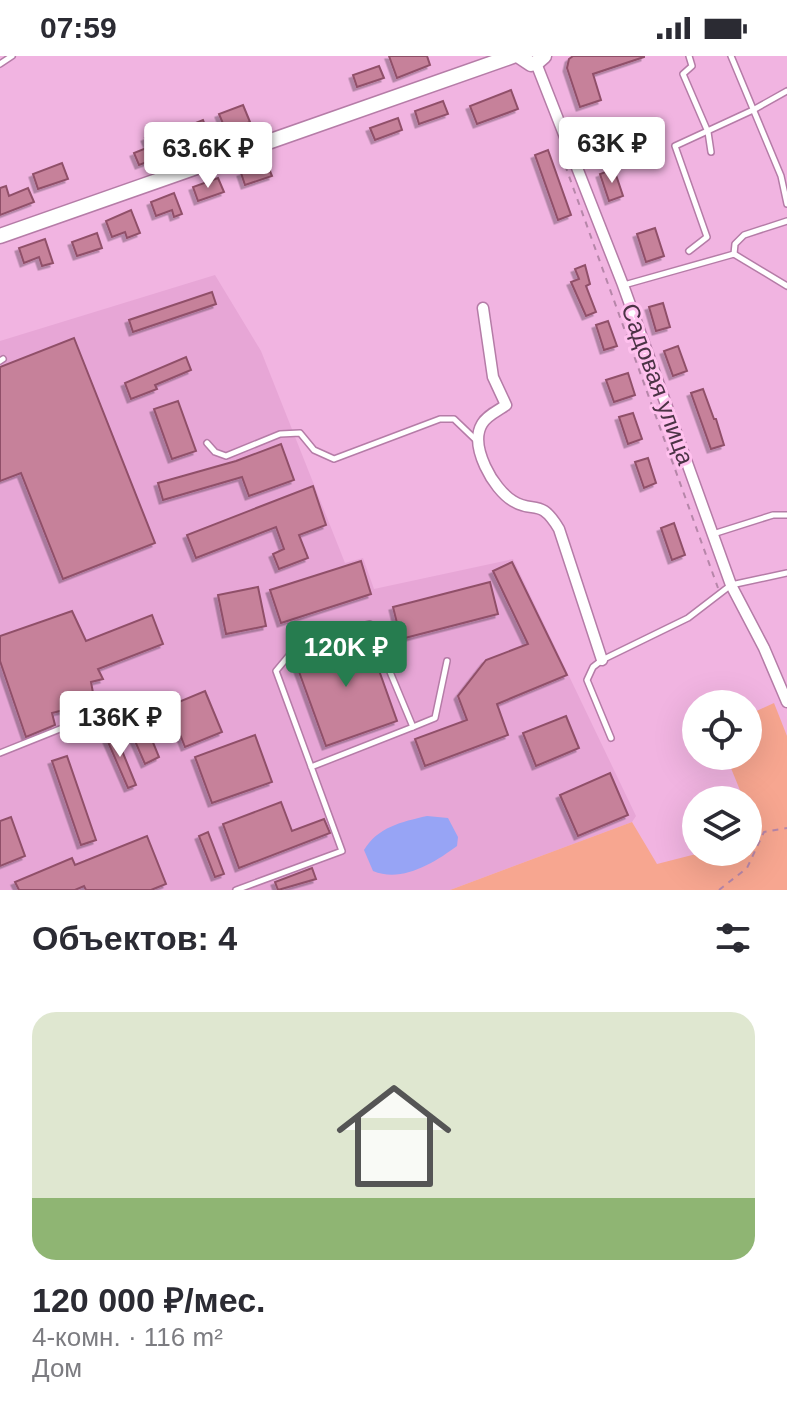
<!DOCTYPE html>
<html lang="ru">
<head>
<meta charset="utf-8">
<style>
	body { margin:0; font-family:Helvetica,sans-serif; background:#f7f7f7; color:#2b2b33; height:100vh; display:flex; flex-direction:column; font-size:30px; white-space:nowrap }
	* { box-sizing:border-box; margin:0 }
	p { font-size:26px; color:#7c7c81 }
	.icon { flex:none; width:44px; height:44px; fill:none; stroke:currentColor; stroke-width:2; stroke-linecap:round; stroke-linejoin:round }
	.map { position:relative; height:834px; overflow:hidden }
	.sheet { display:flex; flex-direction:column; background:#fff; flex:1 }
	.sheet>* { flex:none }
	.controls { position:absolute; left:682px; top:634px; display:grid; gap:16px }
	.controls a { display:grid; place-items:center; width:80px; height:80px; border-radius:50%; background:#fff; box-shadow:0 8px 32px #0002; font-size:40px }
	.price { position:absolute; translate:-50% -68px; padding:0 18px; border-radius:8px; background:#fff; color:#222; font-size:26px; line-height:52px; filter:drop-shadow(0 2px 4px #0008) }
	.price::after { content:''; position:absolute; left:50%; top:48px; width:24px; height:18px; margin-left:-12px; background:inherit; clip-path:polygon(0 0,100% 0,50% 100%) }
	.price.on { background:#267c4f; color:#fff }
	ul { padding:0; list-style:none }
	li { display:grid; align-content:center; gap:16px; height:424px; padding:0 32px }
	li span { display:grid; place-items:center; height:248px; border-radius:24px; color:#555 }
	li>.icon { margin-inline-start:auto }
	span .icon { width:144px; height:144px; fill:#fffc; stroke-width:1 }
	li b { font-size:34px }
	h2 { display:flex; justify-content:space-between; align-items:center; height:96px; padding:0 32px; font-size:34px }
	.status { display:flex; justify-content:space-between; align-items:center; height:56px; padding:0 40px; background:#fff; direction:ltr }
	.status svg { height:22px; fill:currentColor }
	.map>svg:first-child { display:block }
</style>
</head>
<body>
<div class="status"><b>07:59</b><svg viewBox="0 0 49 12"><path d="M0 12V9h3v3zM5 12V6h3v6zM10 12V3h3v9zM15 12V0h3v12zM26 1h20v11H26zM47 4h2v5h-2z"/></svg></div>
<div class="map">
<svg width="787" height="834" viewBox="0 0 787 834">
	<defs>
		<filter id="shadow"><feDropShadow dx="-3.5" dy="3.5" stdDeviation="0" flood-color="#0004"/></filter>
	</defs>
	<rect width="100%" height="100%" fill="#f1b4e1"/>
	<!-- built -->
	<polygon fill="#e7a6d6" points="215,219 261,295 345,507 363,502 374,533 513,503 636,760 632,766 450,834 0,834 0,285"/>
	<!-- green -->
	<polygon fill="#f7a690" points="774,647 787,680 787,834 450,834 632,766 657,808 704,796 748,796 748,784 760,781 748,753 748,744 744,744 726,700 748,700 748,659"/>
	<!-- water -->
	<path fill="#97a4f5" d="M427 760 448 762 458 781 457 790C434 807 402 827 373 815L364 794C378 771 401 766 427 760Z"/>
	<!-- building -->
	<g fill="#c6819a" stroke="#905069" stroke-width="2" filter="url(#shadow)">
		<polygon points="389,0 427,0 430,9 397,22"/>
		<polygon points="573,0 644,0 644,1 593,18 601,44 580,51 567,12 569,3"/>
		<polygon points="379,10 384,22 357,31 353,19"/>
		<polygon points="511,34 518,53 477,68 470,50"/>
		<polygon points="443,45 448,58 419,68 415,55"/>
		<polygon points="243,49 250,66 226,75 219,58"/>
		<polygon points="398,62 402,74 375,84 370,72"/>
		<polygon points="203,64 210,82 181,93 176,81 195,73 193,68"/>
		<polygon points="597,70 607,96 594,101 584,74"/>
		<polygon points="154,78 163,100 139,109 134,97 149,91 145,82"/>
		<polygon points="548,94 571,159 558,164 535,99"/>
		<polygon points="62,107 68,123 38,133 33,118"/>
		<polygon points="267,108 272,120 245,129 241,117"/>
		<polygon points="614,113 623,140 609,145 600,118"/>
		<polygon points="218,122 224,136 198,145 193,131"/>
		<polygon points="6,130 9,140 28,132 34,146 0,159 0,132"/>
		<polygon points="174,137 182,158 174,161 172,154 156,160 151,146"/>
		<polygon points="131,154 140,177 127,182 125,176 112,181 106,165"/>
		<polygon points="655,172 664,200 646,206 637,178"/>
		<polygon points="97,177 102,192 77,200 72,186"/>
		<polygon points="45,183 53,207 42,210 39,201 24,207 19,192"/>
		<polygon points="585,209 590,228 586,230 596,256 586,260 571,226 579,223 575,213"/>
		<polygon points="212,236 216,248 133,276 129,264"/>
		<polygon points="663,247 670,271 656,275 649,251"/>
		<polygon points="608,265 617,290 604,294 596,269"/>
		<polygon points="74,282 155,487 63,523 21,417 0,425 0,311"/>
		<polygon points="678,290 687,315 673,320 664,295"/>
		<polygon points="186,301 191,314 155,329 157,333 131,343 125,327"/>
		<polygon points="628,317 635,339 614,346 606,324"/>
		<polygon points="703,333 714,363 716,363 724,389 711,393 691,337"/>
		<polygon points="178,345 196,395 172,403 154,353"/>
		<polygon points="633,357 642,383 628,388 619,361"/>
		<polygon points="281,388 294,424 249,440 242,421 163,444 158,427 236,405"/>
		<polygon points="648,402 656,427 644,432 635,406"/>
		<polygon points="313,430 326,469 299,479 308,502 279,513 273,498 284,493 276,471 196,502 187,479"/>
		<polygon points="674,467 685,499 672,504 661,472"/>
		<polygon points="361,505 371,538 281,567 270,534"/>
		<polygon points="512,506 567,619 497,648 508,679 425,710 415,683 467,664 458,640 486,604 528,588 493,515"/>
		<polygon points="490,526 498,558 401,583 393,551"/>
		<polygon points="258,531 266,570 226,578 218,539"/>
		<polygon points="72,555 86,585 152,559 163,588 98,613 103,623 91,626 96,653 69,664 64,654 52,657 55,669 26,681 0,605 0,580"/>
		<polygon points="365,575 397,665 326,690 294,602"/>
		<polygon points="205,635 222,676 185,691 169,650"/>
		<polygon points="566,660 579,692 536,710 523,677"/>
		<polygon points="143,662 159,701 145,708 128,669"/>
		<polygon points="114,675 136,729 128,732 105,679"/>
		<polygon points="255,679 272,726 212,747 195,701"/>
		<polygon points="67,700 96,784 81,789 52,705"/>
		<polygon points="610,717 628,759 578,780 560,739"/>
		<polygon points="281,746 292,775 324,763 330,777 239,812 223,768"/>
		<polygon points="11,761 25,800 0,810 0,765"/>
		<polygon points="208,776 224,818 215,821 199,780"/>
		<polygon points="147,780 166,828 151,834 86,834 84,830 75,834 19,834 15,826 72,802 75,809"/>
		<polygon points="312,812 316,823 278,834 275,826"/>
	</g>
	<g fill="none" stroke-linecap="round" stroke-linejoin="round">
		<defs>
			<g id="lane">
				<polyline points="689,0 692,10 683,18 708,76 711,96"/>
				<polyline points="731,0 781,120 787,148"/>
				<polyline points="0,8 12,0"/>
				<polyline points="689,195 707,181 675,90 753,54 787,35"/>
				<polyline points="734,198 735,188 744,179 787,165"/>
				<polyline points="624,229 734,198 787,230"/>
				<polyline points="0,305 3,303"/>
				<polyline points="207,387 215,396 226,400 280,378 300,377 314,394 334,403 440,363 454,363 477,385"/>
				<polyline points="713,478 773,459 787,459"/>
				<polyline points="413,671 435,662 447,605"/>
				<polyline points="611,682 587,624 593,611 602,604 688,562 731,529 787,517"/>
				<polyline points="0,697 100,657"/>
				<polyline points="236,834 342,795 276,615 301,585 370,568 413,671 311,711"/>
			</g>
			<g id="street">
				<polyline points="536,7 623,229 731,529 764,592 787,646"/>
				<path d="M483 252 493 321 506 349C498 355 487 359 482 368 469 390 493 433 513 445 534 458 540 441 559 473L602 604"/>
			</g>
			<g id="secondary">
				<polyline points="519,0 531,8 536,7 544,0"/>
				<polyline points="0,180 513,0"/>
			</g>
		</defs>
		<!-- lane casing -->
		<use href="#lane" stroke="#b57ca7" stroke-width="8"/>
		<!-- street casing -->
		<use href="#street" stroke="#b57ca7" stroke-width="13"/>
		<!-- secondary casing -->
		<use href="#secondary" stroke="#b57ca7" stroke-width="17"/>
		<!-- path -->
		<g stroke="#b686a9" stroke-width="2" stroke-dasharray="6 6" stroke-linecap="butt">
			<polyline points="561,98 718,532"/>
			<polyline points="719,834 747,812 764,776 787,772"/>
		</g>
		<!-- lane -->
		<use href="#lane" stroke="#fff" stroke-width="5"/>
		<!-- street -->
		<use href="#street" stroke="#fff" stroke-width="10"/>
		<!-- secondary -->
		<use href="#secondary" stroke="#fff" stroke-width="14"/>
	</g>
	<g text-anchor="middle" dominant-baseline="central" stroke-width="6" stroke-linejoin="round" paint-order="stroke">
		<!-- street labels -->
		<g font-size="24" fill="#4b3345" stroke="#ffc1ee">
			<text transform="translate(658 328) rotate(70)">Садовая улица</text>
		</g>
	</g>
</svg>
<div class="controls">
<a><svg class="icon" aria-label="locate" viewBox="0 0 24 24"><circle cx="12" cy="12" r="6"/><path d="M12 2v4M12 18v4M2 12h4M18 12h4"/></svg></a>
<a><svg class="icon" aria-label="layers" viewBox="0 0 24 24"><path d="M12 4l9 5-9 5-9-5zM3 14l9 5 9-5"/></svg></a>
</div>
<b class="price" style="left:612px;top:129px">63K ₽</b>
<b class="price" style="left:208px;top:134px">63.6K ₽</b>
<b class="price on" style="left:346px;top:633px">120K ₽</b>
<b class="price" style="left:120px;top:703px">136K ₽</b>
</div>
<section class="sheet">
<h2>Объектов: 4<svg class="icon" aria-label="filters" viewBox="0 0 24 24"><path d="M4 7h16M4 17h16"/><circle cx="9" cy="7" r="2"/><circle cx="15" cy="17" r="2"/></svg></h2>
<ul>
<li><span style="background:linear-gradient(#dfe7d0 75%,#8fb573 0)"><svg class="icon" aria-label="home" viewBox="0 0 24 24"><path d="M3 11l9-7 9 7M6 9v11h12V9"/></svg></span><div><b>120 000 ₽/мес.</b><p>4-комн. · 116 m²</p><p>Дом</p></div></li>
</ul>
</section>
</body>
</html>
